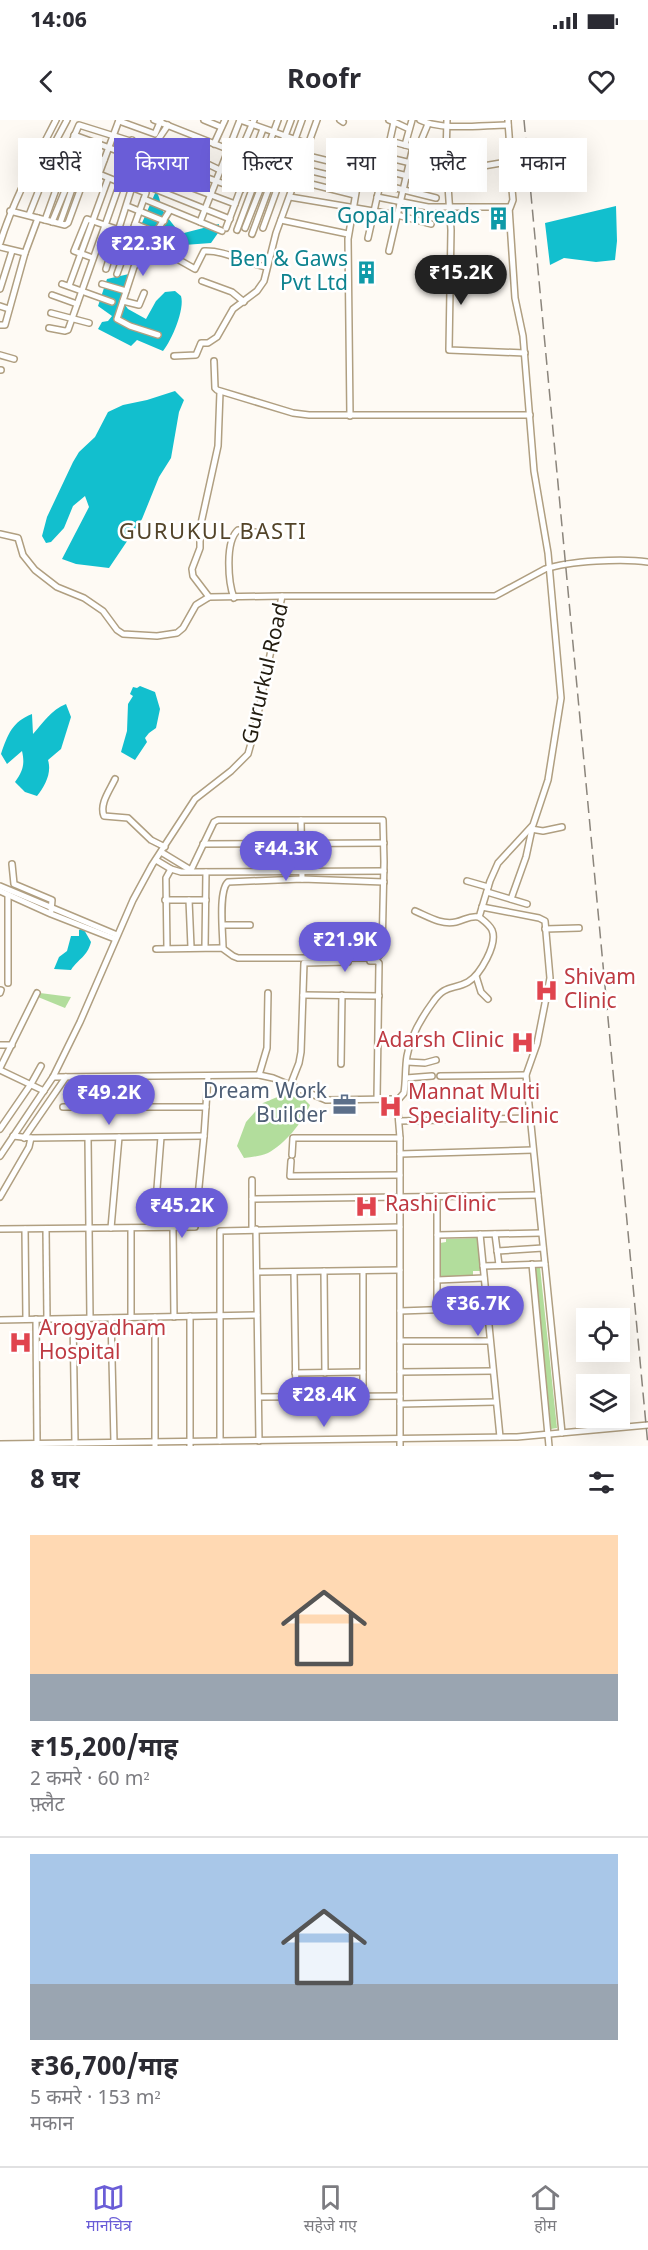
<!DOCTYPE html>
<html lang="hi">
<head>
<meta charset="utf-8">
<style>
	body { margin:0; font-family:Georgia,"Noto Sans Devanagari",serif; background:#f2f2f3; color:#2b2b33; height:100vh; display:flex; flex-direction:column; font-size:22px; white-space:nowrap }
	* { box-sizing:border-box; margin:0 }
	p { font-size:20px; color:#7c7c81 }
	.icon { flex:none; width:33px; height:33px; fill:none; stroke:currentColor; stroke-width:2; stroke-linecap:round; stroke-linejoin:round }
	.map { position:relative; height:1326px; overflow:hidden }
	.panel { display:flex; flex-direction:column; background:#fff; flex:1 }
	.panel>* { flex:none }
	.banner { position:absolute; left:18px; top:18px; width:612px; height:54px; display:flex; gap:12px }
	.tools { position:absolute; left:576px; top:1188px; display:grid; gap:12px }
	.tools a { display:grid; place-items:center; width:54px; height:54px; border-radius:0px; background:#fff; box-shadow:0 6px 24px #0002; font-size:30px }
	.price { position:absolute; translate:-50% -51px; padding:0 14px; border-radius:21px; background:#6a5dd7; color:#fff; font-size:20px; line-height:39px; filter:drop-shadow(0 2px 3px #0008) }
	.price::after { content:''; position:absolute; left:50%; top:36px; width:18px; height:14px; margin-left:-9px; background:inherit; clip-path:polygon(0 0,100% 0,50% 100%) }
	.price.current { background:#222; color:#fff }
	ul { padding:0; list-style:none }
	li { display:grid; align-content:center; gap:12px; height:318px; padding:0 30px }
	li+li { border-top:2px solid #e1e1e2 }
	li span { display:grid; place-items:center; height:186px; border-radius:0px; color:#555 }
	li>.icon { margin-inline-start:auto }
	span .icon { width:108px; height:108px; fill:#fffc; stroke-width:1 }
	li b { font-size:26px }
	h2 { display:flex; justify-content:space-between; align-items:center; height:72px; padding:0 30px; font-size:26px }
	.chip { padding:0 21px; border-radius:0px; background:#fff; box-shadow:0 6px 24px #0002; font-size:21px; line-height:54px }
	.chip.current { background:#6a5dd7; color:#fff }
	.status { display:flex; justify-content:space-between; align-items:center; height:42px; padding:0 30px; background:#fff; direction:ltr }
	.status svg { height:16px; fill:currentColor }
	header { display:flex; justify-content:space-between; align-items:center; height:78px; padding:0 30px; background:#fff; font-size:27px; font-weight:700 }
	.menu { display:flex; justify-content:space-around; align-items:center; height:84px; border-top:2px solid #e1e1e2; background:#fff; font-size:16px; color:#7c7c81 }
	.menu a { display:grid; justify-items:center; gap:3px }
	.menu .current { color:#6a5dd7 }
	.map>svg:first-child { display:block }
</style>
</head>
<body>
<div class="status"><b>14:06</b><svg viewBox="0 0 49 12"><path d="M0 12V9h3v3zM5 12V6h3v6zM10 12V3h3v9zM15 12V0h3v12zM26 1h20v11H26zM47 4h2v5h-2z"/></svg></div>
<header><svg class="icon" aria-label="back" viewBox="0 0 24 24"><path d="M15 5l-7 7 7 7"/></svg>Roofr<svg class="icon" aria-label="heart" viewBox="0 0 24 24"><path d="M12 20l-8-8c-3-5 5-10 8-4 3-6 11-1 8 4z"/></svg></header>
<div class="map">
<svg width="648" height="1326" viewBox="0 0 648 1326">
	<rect width="100%" height="100%" fill="#fefaf4"/>
	<!-- green -->
	<g fill="#b2dd9c">
		<polygon points="40,873 71,877 65,888 38,877"/>
		<path d="M282 975 303 978 310 985C302 1003 285 1024 268 1033 261 1036 252 1037 244 1038L237 1026 246 1002 263 983Z"/>
		<polygon points="477,1118 481,1151 473,1151 473,1156 440,1157 440,1123 446,1122 446,1119"/>
		<polygon points="535,1147 540,1147 557,1308 551,1309"/>
	</g>
	<!-- water -->
	<g fill="#12bfce">
		<path d="M156 71C161 78 160 88 165 94 170 101 175 106 180 114L219 104 218 113 211 123 184 125 166 142 155 131 140 149 133 142 131 128Z"/>
		<polygon points="616,86 617,121 615,140 596,142 564,138 550,145 545,103"/>
		<path d="M129 154 122 181 128 189 146 199 156 181 165 172 175 171 181 176C185 189 172 220 163 231L137 220 131 226 98 209 102 202 108 201 112 196 98 186 107 159Z"/>
		<polygon points="175,271 184,280 179,292 171,338 159,357 142,399 109,448 76,444 62,439 89,387 85,376 73,386 64,408 51,422 46,423 42,416 47,397 73,342 79,332 95,317 108,292 123,285 147,280"/>
		<polygon points="140,566 155,572 160,589 156,608 149,613 145,618 147,622 135,640 121,632 127,611 128,584 133,576 130,574 133,567 137,568"/>
		<path d="M66 584 71 597 61 629 48 640C52 653 45 666 37 676L25 672 15 662C23 651 25 644 22 631L7 644 1 634C8 614 12 602 32 594L33 614C44 602 51 590 66 584Z"/>
		<path d="M83 808 91 822C87 837 79 838 71 850L54 849 59 837 67 831 71 816H79V810Z"/>
	</g>
	<g fill="none" stroke-linecap="round" stroke-linejoin="round">
		<defs>
			<g id="minor">
				<polyline points="154,0 296,56"/>
				<polyline points="204,0 221,7"/>
				<polyline points="240,0 308,24"/>
				<polyline points="340,0 343,2"/>
				<path d="M420 0C442 11 483 5 508 5"/>
				<polyline points="119,1 155,14 161,0"/>
				<polyline points="394,2 409,9"/>
				<polyline points="74,15 159,46"/>
				<polyline points="390,21 446,36 451,110 449,230 525,233"/>
				<polyline points="214,24 225,0"/>
				<polyline points="405,25 412,0"/>
				<polyline points="70,27 104,40"/>
				<polyline points="153,27 168,5"/>
				<polyline points="418,28 428,4"/>
				<polyline points="239,35 254,0"/>
				<polyline points="304,35 382,54"/>
				<polyline points="446,36 447,0"/>
				<polyline points="193,37 220,50"/>
				<path d="M386 37 448 52 501 43C514 33 508 14 508 0"/>
				<path d="M507 37C516 44 519 51 511 59L513 80 510 88"/>
				<polyline points="166,43 241,70"/>
				<polyline points="43,45 67,0"/>
				<polyline points="273,48 291,0"/>
				<polyline points="299,48 379,67"/>
				<polyline points="383,50 449,66"/>
				<polyline points="59,51 79,5 162,31"/>
				<polyline points="83,51 89,35"/>
				<polyline points="66,54 76,30"/>
				<polyline points="158,55 235,84"/>
				<polyline points="295,60 355,75"/>
				<polyline points="380,64 436,78"/>
				<polyline points="150,67 230,99"/>
				<polyline points="290,77 397,95 431,104"/>
				<path d="M377 77 428 87H509L515 178 523 216 534 351 548 433 561 578 548 660 533 705 498 743 490 761 480 794 479 797C484 801 489 804 492 810 498 824 480 855 468 862 454 870 445 864 433 882 422 897 410 918 407 936 405 948 406 961 404 973L397 981"/>
				<polyline points="144,79 222,111"/>
				<polyline points="127,86 164,101"/>
				<polyline points="10,91 65,105 68,103 83,62 34,40"/>
				<polyline points="29,95 48,47"/>
				<polyline points="45,100 62,53"/>
				<polyline points="281,100 348,114"/>
				<polyline points="52,102 71,56"/>
				<polyline points="200,102 240,0"/>
				<polyline points="60,103 76,58"/>
				<polyline points="135,104 157,113"/>
				<polyline points="226,108 263,9"/>
				<polyline points="245,108 269,47"/>
				<polyline points="263,108 302,0"/>
				<polyline points="237,110 278,0"/>
				<polyline points="252,114 276,49"/>
				<polyline points="368,118 394,2 389,0"/>
				<path d="M0 123C14 79 35 41 56 0"/>
				<polyline points="0,127 25,133"/>
				<polyline points="389,131 413,27"/>
				<polyline points="93,138 74,131 87,99 131,114"/>
				<path d="M179 140 195 149 204 131C226 130 246 144 267 147"/>
				<polyline points="106,149 132,67"/>
				<polyline points="117,154 146,73 99,54 119,0"/>
				<polyline points="202,161 232,172 244,182"/>
				<polyline points="62,164 112,182"/>
				<polyline points="102,164 126,171"/>
				<polyline points="69,166 108,59"/>
				<polyline points="0,169 12,131"/>
				<polyline points="52,175 77,184"/>
				<polyline points="123,181 139,185 144,173"/>
				<polyline points="0,186 9,189"/>
				<polyline points="51,193 89,203"/>
				<polyline points="0,205 5,205 25,133 38,98"/>
				<polyline points="49,208 65,211 68,210 120,63 132,20"/>
				<polyline points="158,215 130,206 117,199 134,147 170,90"/>
				<polyline points="0,235 14,239"/>
				<polyline points="174,236 196,235 201,223 208,223 217,217 233,189 257,171 264,161 276,113 317,0"/>
				<polyline points="214,241 215,268 217,270 293,293 309,295 530,295"/>
				<polyline points="0,250 1,250"/>
				<polyline points="350,296 348,119 358,61"/>
				<polyline points="0,414 18,418 23,435 35,450 57,467 84,478 103,491 117,510 123,514 157,516 177,513 183,508 196,485 209,477 282,476"/>
				<polyline points="209,477 193,456 192,449 200,428 200,408 218,326 220,272"/>
				<path d="M234 478C228 462 225 421 238 410L255 412"/>
				<path d="M115 659C110 670 99 684 104 696L128 698 151 720 165 727"/>
				<polyline points="301,700 302,759"/>
				<polyline points="531,709 543,711 562,707"/>
				<polyline points="203,724 384,723"/>
				<polyline points="161,732 189,749"/>
				<polyline points="156,740 171,749 181,752 384,751"/>
				<polyline points="12,744 14,764 52,780 51,791"/>
				<polyline points="467,761 488,767"/>
				<polyline points="0,766 117,815"/>
				<polyline points="0,771 51,794 115,819"/>
				<polyline points="487,772 527,784"/>
				<polyline points="511,779 526,737 532,709"/>
				<polyline points="165,780 206,780"/>
				<polyline points="189,780 191,827"/>
				<polyline points="482,787 539,798 545,801 550,858 537,924 526,955 562,1313"/>
				<path d="M415 791C429 797 441 805 456 802 465 800 470 795 479 797"/>
				<polyline points="223,805 250,805"/>
				<polyline points="545,809 579,808"/>
				<polyline points="205,827 206,752"/>
				<polyline points="167,828 166,758 171,749"/>
				<path d="M223 828C223 814 218 771 228 762L302 759 384 762"/>
				<polyline points="156,829 222,828 233,836 238,838 371,838 378,837 382,832 384,742 383,700 218,700 214,702 191,750"/>
				<polyline points="370,841 377,841 379,843 377,979"/>
				<polyline points="476,856 481,872 488,879"/>
				<polyline points="8,863 8,775"/>
				<polyline points="0,873 1,870"/>
				<polyline points="303,875 379,876"/>
				<polyline points="0,925 12,925"/>
				<polyline points="407,942 425,943 436,940"/>
				<polyline points="341,944 342,875"/>
				<polyline points="0,948 37,873"/>
				<polyline points="0,950 44,971"/>
				<polyline points="259,955 267,928 268,873"/>
				<polyline points="440,956 526,955"/>
				<polyline points="53,957 259,955 273,958 326,980 392,979 397,981 400,1018 400,1326"/>
				<polyline points="406,958 432,956"/>
				<polyline points="290,966 299,943 301,932 304,843 348,842"/>
				<polyline points="63,987 206,987"/>
				<polyline points="85,987 86,957"/>
				<polyline points="399,1001 530,998"/>
				<polyline points="0,1009 31,964 41,946"/>
				<polyline points="13,1016 31,1018 204,1016"/>
				<polyline points="24,1018 66,957"/>
				<polyline points="88,1018 90,1198"/>
				<polyline points="400,1034 533,1030"/>
				<polyline points="292,1035 293,1018 400,1018"/>
				<path d="M0 1036 53 957 80 902 133 780 152 745 195 679 231 651 248 634 255 609 282 476H495L545 449C569 441 623 438 648 442"/>
				<polyline points="291,1041 290,1056 400,1055"/>
				<polyline points="0,1077 29,1027 31,1018"/>
				<polyline points="252,1079 538,1075"/>
				<polyline points="154,1107 161,1017"/>
				<polyline points="173,1107 174,1197"/>
				<polyline points="111,1108 119,1017"/>
				<polyline points="0,1109 195,1107 204,1016 208,956"/>
				<polyline points="25,1109 26,1199"/>
				<polyline points="46,1109 47,1199"/>
				<polyline points="252,1109 252,1060"/>
				<polyline points="256,1109 259,1321"/>
				<polyline points="480,1114 500,1317"/>
				<polyline points="495,1114 499,1145"/>
				<polyline points="437,1115 541,1113"/>
				<polyline points="497,1131 543,1128"/>
				<polyline points="532,1144 549,1326"/>
				<polyline points="483,1146 545,1144"/>
				<polyline points="324,1151 325,1253"/>
				<polyline points="363,1151 363,1276"/>
				<polyline points="257,1152 400,1150"/>
				<polyline points="294,1152 296,1277"/>
				<polyline points="437,1160 484,1158"/>
				<polyline points="437,1190 437,1077"/>
				<polyline points="400,1191 487,1188"/>
				<polyline points="190,1196 190,1326"/>
				<polyline points="131,1197 131,1108"/>
				<polyline points="111,1198 114,1322"/>
				<polyline points="36,1199 37,1323"/>
				<polyline points="73,1199 75,1323"/>
				<polyline points="0,1200 257,1195"/>
				<polyline points="400,1221 490,1221"/>
				<polyline points="400,1252 493,1251"/>
				<polyline points="295,1253 363,1252"/>
				<polyline points="259,1277 400,1276"/>
				<polyline points="400,1284 496,1282"/>
				<polyline points="220,1321 220,1111 400,1107"/>
				<polyline points="0,1324 517,1317 648,1305"/>
				<polyline points="155,1326 155,1197"/>
			</g>
		</defs>
		<!-- minor casing -->
		<use href="#minor" stroke="#b09f81" stroke-width="8"/>
		<!-- minor -->
		<use href="#minor" stroke="#fff" stroke-width="5"/>
		<!-- rail -->
		<polyline stroke="#8b857c" stroke-width="1.5" stroke-dasharray="12 6" stroke-linecap="butt" points="524,0 648,1326"/>
	</g>
	<!-- icons -->
	<defs>
		<symbol id="building-bare" viewBox="-9 -9 18 18"><path d="M-4-6H4V6H1V3H-1V6H-4ZM-2.5-4.3h1.7v1.8h-1.7ZM.8-4.3h1.7v1.8H.8ZM-2.5-1h1.7V.8h-1.7ZM.8-1h1.7V.8H.8Z" fill="#0f9aa8" stroke="#fff" stroke-width="2.5" paint-order="stroke"/></symbol>
		<symbol id="hospital-bare" viewBox="-9 -9 18 18"><path d="M-5-5h3v3.5h4V-5h3V5h-3V1.5h-4V5h-3Z" fill="#e0444e" stroke="#fff" stroke-width="2.5" paint-order="stroke"/></symbol>
		<symbol id="office-bare" viewBox="-9 -9 18 18"><path d="M-6-3h4V-5.5h4V-3h4V5H-6ZM-1-4.5V-3h2v-1.5ZM-6 0V1H6V0Z" fill="#5c6f8a" stroke="#fff" stroke-width="2.5" paint-order="stroke"/></symbol>
	</defs>
	<g fill-rule="evenodd">
		<use href="#building-bare" x="482" y="82" width="33" height="33"/>
		<use href="#building-bare" x="350" y="136" width="33" height="33"/>
		<use href="#hospital-bare" x="530" y="854" width="33" height="33"/>
		<use href="#hospital-bare" x="506" y="906" width="33" height="33"/>
		<use href="#office-bare" x="328" y="968" width="33" height="33"/>
		<use href="#hospital-bare" x="374" y="970" width="33" height="33"/>
		<use href="#hospital-bare" x="350" y="1070" width="33" height="33"/>
		<use href="#hospital-bare" x="4" y="1206" width="33" height="33"/>
	</g>
	<g text-anchor="middle" dominant-baseline="central" stroke-width="5" stroke-linejoin="round" paint-order="stroke">
		<!-- culture labels -->
		<g font-size="21" fill="#0d838f" stroke="#fff" text-anchor="end">
			<text x="480" y="98">Gopal Threads</text>
			<text x="348" y="141">Ben &amp; Gaws<tspan x="348" dy="24">Pvt Ltd</tspan></text>
		</g>
		<!-- street labels -->
		<g font-size="21" fill="#221c10" stroke="#fff">
			<text transform="translate(267 554) rotate(-77)">Gururkul Road</text>
		</g>
		<!-- health labels -->
		<g font-size="21" fill="#be3a42" stroke="#fff" text-anchor="start">
			<text x="564" y="859">Shivam<tspan x="564" dy="24">Clinic</tspan></text>
			<text x="504" y="922" text-anchor="end">Adarsh Clinic</text>
			<text x="408" y="974">Mannat Multi<tspan x="408" dy="24">Speciality Clinic</tspan></text>
			<text x="385" y="1086">Rashi Clinic</text>
			<text x="39" y="1210">Arogyadham<tspan x="39" dy="24">Hospital</tspan></text>
		</g>
		<!-- service labels -->
		<g font-size="21" fill="#4e5e75" stroke="#fff" text-anchor="end">
			<text x="327" y="973">Dream Work<tspan x="327" dy="24">Builder</tspan></text>
		</g>
		<!-- neighbourhood labels -->
		<g font-size="22" letter-spacing="1.5" fill="#534429" stroke="#fff">
			<text x="213" y="413">GURUKUL BASTI</text>
		</g>
	</g>
</svg>
<div class="tools">
<a><svg class="icon" aria-label="locate" viewBox="0 0 24 24"><circle cx="12" cy="12" r="6"/><path d="M12 2v4M12 18v4M2 12h4M18 12h4"/></svg></a>
<a><svg class="icon" aria-label="layers" viewBox="0 0 24 24"><path d="M12 4l9 5-9 5-9-5zM3 14l9 5 9-5"/></svg></a>
</div>
<b class="price" style="left:143px;top:157px">₹22.3K</b>
<b class="price current" style="left:461px;top:186px">₹15.2K</b>
<b class="price" style="left:286px;top:762px">₹44.3K</b>
<b class="price" style="left:345px;top:853px">₹21.9K</b>
<b class="price" style="left:109px;top:1006px">₹49.2K</b>
<b class="price" style="left:182px;top:1119px">₹45.2K</b>
<b class="price" style="left:478px;top:1217px">₹36.7K</b>
<b class="price" style="left:324px;top:1308px">₹28.4K</b>
<div class="banner">
<a class="chip">खरीदें</a>
<a class="chip current">किराया</a>
<a class="chip">फ़िल्टर</a>
<a class="chip">नया</a>
<a class="chip">फ़्लैट</a>
<a class="chip">मकान</a>
</div>
</div>
<section class="panel">
<h2>8 घर<svg class="icon" aria-label="filters" viewBox="0 0 24 24"><path d="M4 7h16M4 17h16"/><circle cx="9" cy="7" r="2"/><circle cx="15" cy="17" r="2"/></svg></h2>
<ul>
<li><span style="background:linear-gradient(#ffd9b3 75%,#9aa5b1 0)"><svg class="icon" aria-label="home" viewBox="0 0 24 24"><path d="M3 11l9-7 9 7M6 9v11h12V9"/></svg></span><div><b>₹15,200/माह</b><p>2 कमरे · 60 m²</p><p>फ़्लैट</p></div></li>
<li><span style="background:linear-gradient(#a9c7e8 70%,#9aa5b1 0)"><svg class="icon" aria-label="home" viewBox="0 0 24 24"><path d="M3 11l9-7 9 7M6 9v11h12V9"/></svg></span><div><b>₹36,700/माह</b><p>5 कमरे · 153 m²</p><p>मकान</p></div></li>
</ul>
</section>
<nav class="menu">
<a class="current"><svg class="icon" aria-label="map" viewBox="0 0 24 24"><path d="M3 6l6-2 6 2 6-2v14l-6 2-6-2-6 2zM9 4v14M15 6v14"/></svg>मानचित्र</a>
<a><svg class="icon" aria-label="saved" viewBox="0 0 24 24"><path d="M7 4h10v16l-5-4-5 4z"/></svg>सहेजे गए</a>
<a><svg class="icon" aria-label="home" viewBox="0 0 24 24"><path d="M3 11l9-7 9 7M6 9v11h12V9"/></svg>होम</a>
</nav>
</body>
</html>
